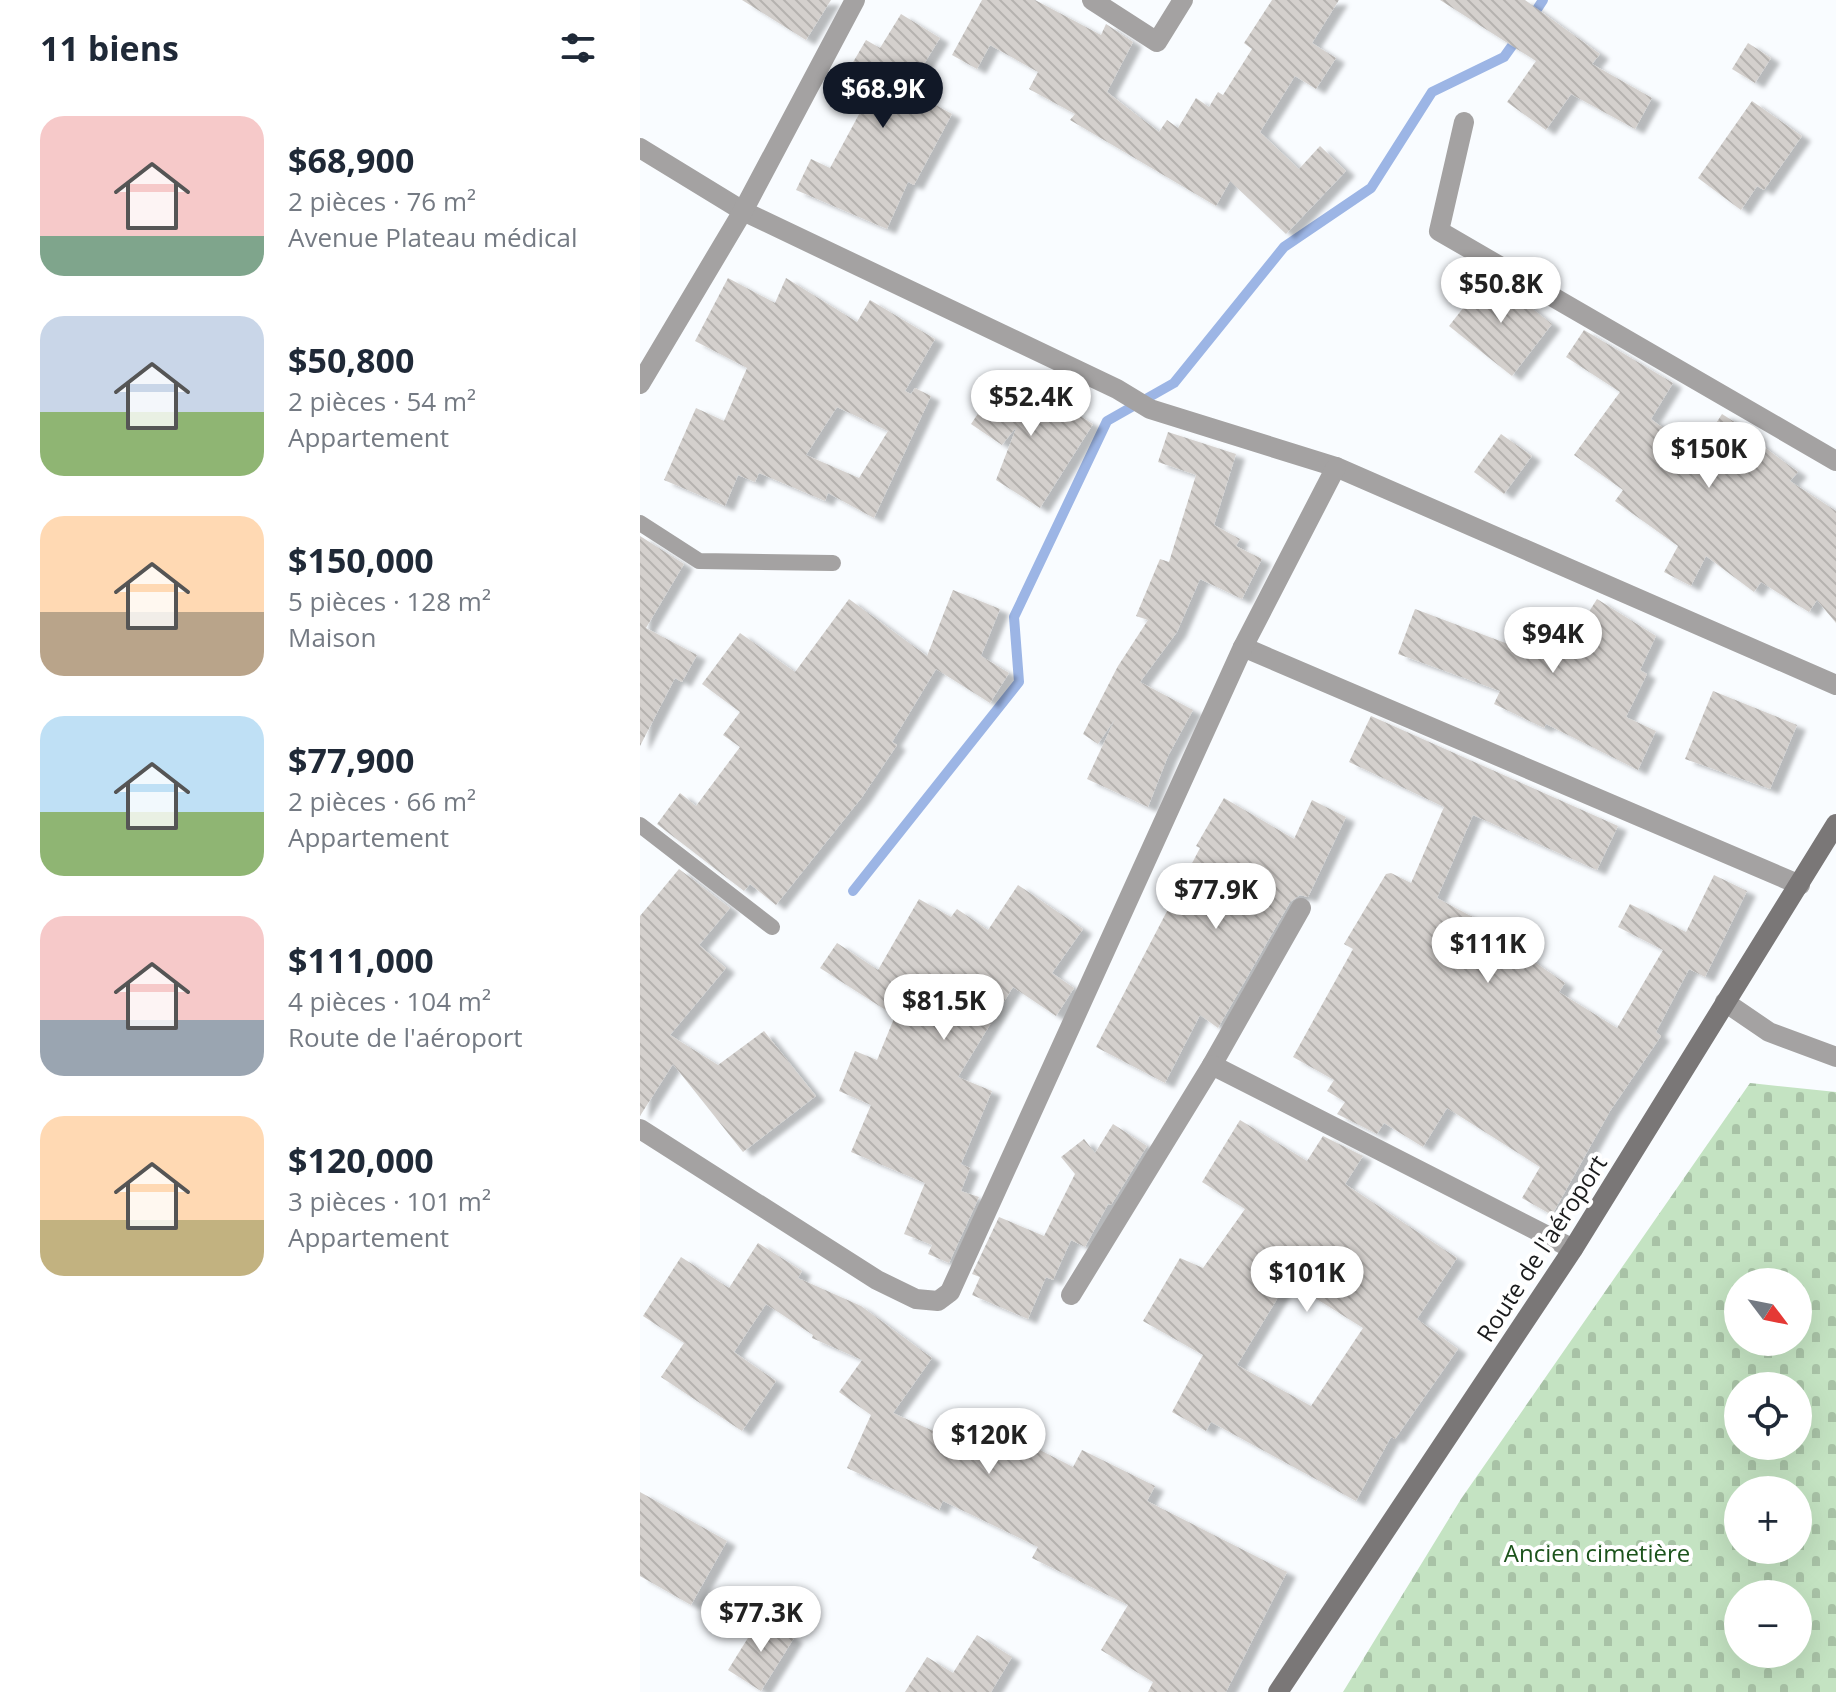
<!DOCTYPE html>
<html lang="fr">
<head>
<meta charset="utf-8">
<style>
	body { margin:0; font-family:"Open Sans",sans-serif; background:#f6f6f7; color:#1f2937; height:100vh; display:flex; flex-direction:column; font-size:30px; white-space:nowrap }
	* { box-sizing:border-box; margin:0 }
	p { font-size:26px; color:#747a83 }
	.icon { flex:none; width:44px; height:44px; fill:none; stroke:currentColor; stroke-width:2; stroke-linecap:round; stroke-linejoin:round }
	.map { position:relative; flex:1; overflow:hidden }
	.details { display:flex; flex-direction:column; background:#fff; width:640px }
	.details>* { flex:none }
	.needle { width:52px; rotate:122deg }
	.fabs { position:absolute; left:1084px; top:1268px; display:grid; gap:16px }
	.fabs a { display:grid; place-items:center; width:88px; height:88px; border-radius:50%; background:#fff; box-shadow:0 8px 32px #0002; font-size:40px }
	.price { position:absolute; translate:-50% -68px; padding:0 18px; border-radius:28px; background:#fff; color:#222; font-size:26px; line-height:52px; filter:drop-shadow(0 2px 4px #0008) }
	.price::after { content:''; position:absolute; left:50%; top:48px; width:24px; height:18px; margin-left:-12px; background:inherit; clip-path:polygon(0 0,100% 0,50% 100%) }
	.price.active { background:#111827; color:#fff }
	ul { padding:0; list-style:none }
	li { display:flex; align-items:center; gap:24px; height:200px; padding:0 40px }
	li span { display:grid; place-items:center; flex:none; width:224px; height:160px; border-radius:24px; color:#555 }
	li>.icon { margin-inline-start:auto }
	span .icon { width:96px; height:96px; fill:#fffc; stroke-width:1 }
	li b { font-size:34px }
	h2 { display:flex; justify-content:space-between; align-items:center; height:96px; padding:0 40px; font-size:34px }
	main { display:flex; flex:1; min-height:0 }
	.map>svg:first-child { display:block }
</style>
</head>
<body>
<main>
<section class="details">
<h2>11 biens<svg class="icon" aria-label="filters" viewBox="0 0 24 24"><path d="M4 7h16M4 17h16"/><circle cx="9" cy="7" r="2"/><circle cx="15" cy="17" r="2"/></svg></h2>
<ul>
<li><span style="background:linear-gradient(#f6c9c9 75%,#7fa58c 0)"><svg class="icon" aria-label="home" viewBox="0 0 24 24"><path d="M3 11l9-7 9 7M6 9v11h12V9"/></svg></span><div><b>$68,900</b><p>2 pièces · 76 m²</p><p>Avenue Plateau médical</p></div></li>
<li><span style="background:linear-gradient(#c9d6e8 60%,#8fb573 0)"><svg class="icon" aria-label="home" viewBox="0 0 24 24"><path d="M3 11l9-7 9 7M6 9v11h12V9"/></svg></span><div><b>$50,800</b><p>2 pièces · 54 m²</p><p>Appartement</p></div></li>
<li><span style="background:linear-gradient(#ffd9b3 60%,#b9a48a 0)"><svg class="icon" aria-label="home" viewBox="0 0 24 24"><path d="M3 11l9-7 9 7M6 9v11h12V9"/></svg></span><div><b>$150,000</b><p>5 pièces · 128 m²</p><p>Maison</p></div></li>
<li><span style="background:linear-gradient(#bfe0f5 60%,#8fb573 0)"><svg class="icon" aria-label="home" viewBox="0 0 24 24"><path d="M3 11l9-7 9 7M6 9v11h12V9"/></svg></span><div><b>$77,900</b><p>2 pièces · 66 m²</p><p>Appartement</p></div></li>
<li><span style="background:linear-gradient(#f6c9c9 65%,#9aa5b1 0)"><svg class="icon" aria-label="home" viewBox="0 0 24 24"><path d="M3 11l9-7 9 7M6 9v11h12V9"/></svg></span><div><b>$111,000</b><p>4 pièces · 104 m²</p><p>Route de l'aéroport</p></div></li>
<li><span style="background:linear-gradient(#ffd9b3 65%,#c2b280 0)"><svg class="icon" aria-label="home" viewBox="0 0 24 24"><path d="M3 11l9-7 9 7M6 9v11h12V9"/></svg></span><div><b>$120,000</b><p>3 pièces · 101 m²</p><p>Appartement</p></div></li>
</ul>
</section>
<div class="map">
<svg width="1196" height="1692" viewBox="0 0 1196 1692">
	<defs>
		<pattern id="cemetery-stones" width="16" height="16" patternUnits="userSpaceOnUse" patternTransform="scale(2)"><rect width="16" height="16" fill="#c4e3c2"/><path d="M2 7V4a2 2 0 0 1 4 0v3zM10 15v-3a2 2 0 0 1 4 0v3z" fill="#a8c2a6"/></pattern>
		<pattern id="building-back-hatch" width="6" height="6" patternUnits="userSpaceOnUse" patternTransform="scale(2)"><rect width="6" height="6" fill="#d4d0cd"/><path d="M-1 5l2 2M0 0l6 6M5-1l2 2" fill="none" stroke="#b5b2af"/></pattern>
		<filter id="shadow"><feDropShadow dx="9" dy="5" stdDeviation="2" flood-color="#0004"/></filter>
	</defs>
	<rect width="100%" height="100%" fill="#f9fcff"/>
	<!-- cemetery -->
	<path fill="url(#cemetery-stones)" fill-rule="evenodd" d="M1110 1083 1196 1092V1692H703L821 1499ZM1098 1282H1158V1342H1098ZM1098 1386H1158V1446H1098ZM1098 1490H1158V1550H1098ZM1098 1594H1158V1654H1098Z"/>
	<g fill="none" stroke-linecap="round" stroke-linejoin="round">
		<!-- stream -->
		<g stroke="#9cb5e5" stroke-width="10">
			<polyline points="890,20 903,0"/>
			<polyline points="213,891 379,682 374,617 467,421 534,383 644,247 731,188 792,92 864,57 879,36"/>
		</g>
	</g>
	<!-- building -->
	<g fill="url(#building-back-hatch)" fill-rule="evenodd" filter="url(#shadow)">
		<polygon points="102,0 191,0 166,40"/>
		<polygon points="342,0 395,0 461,35 466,24 493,42 467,92 519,132 527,120 538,128 556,98 569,107 578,92 583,95 612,49 604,43 632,0 699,0 672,43 696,58 676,89 655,76 620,132 659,169 680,146 706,171 646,234 590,181 576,206 430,120 435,114 389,89 398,72 350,45 337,69 312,55"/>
		<polygon points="800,0 885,0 960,54 952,64 1012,98 995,129 931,94 906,130 867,102 896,61"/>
		<polygon points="261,14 300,38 268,90 312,114 274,185 268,182 247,229 156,190 171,159 190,168 231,92 205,76 226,40 240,48"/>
		<polygon points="1108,43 1131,58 1115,83 1092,69"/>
		<polygon points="1112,101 1162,136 1124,190 1117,186 1101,210 1058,178"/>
		<polygon points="849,275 912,324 872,376 809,326"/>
		<path d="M88 278 135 303 146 278 217 322 230 300 295 339 265 391 271 394 275 388 291 396 234 518 188 493 185 501 119 473 115 482 98 475 85 506 24 480 56 408 84 421 107 368 55 341ZM197 407 248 431 219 478 166 455Z"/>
		<polygon points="944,330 1033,383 1011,419 1057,453 1082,414 1118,437 1116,441 1158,472 1150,481 1196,511 1196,623 1177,600 1169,612 1121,582 1114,592 1066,556 1051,586 1024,572 1038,546 975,501 983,490 934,455 980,392 926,357"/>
		<polygon points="364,375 390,392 393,387 453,424 400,508 356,480 377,426 362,445 331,424"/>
		<polygon points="528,432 596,454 574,525 600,539 596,546 622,559 602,599 560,579 537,632 500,682 553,710 528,756 508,807 447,779 475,719 458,744 443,734 478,666 508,620 496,616 520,559 529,562 556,475 518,462"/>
		<polygon points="861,434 892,456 864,494 834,472"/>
		<polygon points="0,536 44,564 6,628 57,655 42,682 35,678 0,746"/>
		<polygon points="313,590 360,609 341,656 369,673 350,703 296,669 252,742 257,745 222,797 136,905 110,884 104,891 17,824 40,793 56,806 100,747 83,735 100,712 62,684 100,633 155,672 209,599 287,656"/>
		<polygon points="957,599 1016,636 1000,670 1007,674 986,717 1016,731 998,770 906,724 904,728 854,704 860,691 758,654 775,609 876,647 888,622 930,642"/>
		<polygon points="1073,691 1157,725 1130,789 1045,759"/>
		<polygon points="731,716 978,826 957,870 833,815 797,898 840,921 838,923 925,983 919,992 977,1028 1023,950 978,927 990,904 1046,932 1074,875 1107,891 1065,977 1049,969 1016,1032 1021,1036 970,1111 912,1215 882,1198 900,1167 807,1108 783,1147 744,1123 737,1134 697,1114 705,1102 687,1091 694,1080 653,1057 713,949 704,944 746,874 751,873 771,883 804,807 709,762"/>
		<polygon points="584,798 654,839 672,800 706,817 668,897 660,895 650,902 578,1028 560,1015 525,1083 456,1047 560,848 556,846"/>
		<polygon points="39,869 90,908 59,945 86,968 30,1035 78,1065 124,1031 176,1096 103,1152 33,1064 0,1116 0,916"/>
		<polygon points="378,885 443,929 412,973 434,988 416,1016 373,987 318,1077 352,1091 321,1164 330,1168 321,1191 339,1197 309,1263 288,1254 292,1245 264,1234 285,1183 211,1152 231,1105 199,1091 215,1051 237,1060 255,1016 180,968 197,943 238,970 279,899 311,917 317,909 348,930"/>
		<path d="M600 1120 667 1161 683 1136 723 1156 705 1184 817 1258 777 1319 818 1349 755 1439 751 1437 716 1501 571 1422 566 1431 532 1412 563 1355 503 1321 540 1258 563 1268 605 1209 562 1182ZM648 1281 723 1328 671 1406 597 1365Z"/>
		<polygon points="473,1124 507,1146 471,1205 468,1204 445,1247 431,1240 413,1280 406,1277 388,1319 332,1295 340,1277 332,1274 359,1217 404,1236 435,1174 421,1157 444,1139 455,1153"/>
		<polygon points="118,1243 162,1271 158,1278 221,1306 292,1358 253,1413 338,1451 351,1425 433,1467 442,1450 515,1486 507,1501 647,1572 586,1692 508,1692 513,1682 461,1650 488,1605 392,1558 398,1547 303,1501 299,1510 207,1468 231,1415 199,1392 222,1360 172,1338 173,1335 126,1304 94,1352 136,1381 102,1431 21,1377 44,1343 3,1316 41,1257 89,1288"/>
		<polygon points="0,1492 87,1541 51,1605 0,1576"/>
		<polygon points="121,1617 154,1638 121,1691 88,1670"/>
		<polygon points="337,1635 372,1657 351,1692 265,1692 287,1657 313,1673"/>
	</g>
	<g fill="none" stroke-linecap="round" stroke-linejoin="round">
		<!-- lane -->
		<g stroke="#a4a2a2" stroke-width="16">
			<polyline points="0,523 59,561 193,563"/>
			<polyline points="0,825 132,927"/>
		</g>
		<!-- street -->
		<g stroke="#a4a2a2" stroke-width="20">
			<polyline points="452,0 517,42 543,0"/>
			<polyline points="824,122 799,231 1196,461"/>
			<polyline points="0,148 103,211 477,389 510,409 696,467 1196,685"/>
			<polyline points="0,384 103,211 215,0"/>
			<polyline points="603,647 1160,885"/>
			<polyline points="1085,1002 1129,1032 1196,1057"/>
			<polyline points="572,1065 661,908"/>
			<polyline points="0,1129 237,1280 276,1299 298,1301 310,1292 603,647 696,467"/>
			<polyline points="431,1295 572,1065 933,1249"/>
		</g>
		<!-- secondary -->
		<polyline stroke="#7a7777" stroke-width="20" points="638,1692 933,1249 1196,824"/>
	</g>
	<g text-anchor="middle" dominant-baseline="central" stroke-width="8" stroke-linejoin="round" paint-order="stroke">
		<!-- street labels -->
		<g font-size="24" fill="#1a1b1c" stroke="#fff">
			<text transform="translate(901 1248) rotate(-57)">Route de l'aéroport</text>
		</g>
		<!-- park labels -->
		<g font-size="24" fill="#1c531b" stroke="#fff">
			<text x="957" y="1552">Ancien cimetière</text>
		</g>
	</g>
</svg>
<div class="fabs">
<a><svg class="needle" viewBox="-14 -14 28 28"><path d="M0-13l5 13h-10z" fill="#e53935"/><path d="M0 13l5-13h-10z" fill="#747a83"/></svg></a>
<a><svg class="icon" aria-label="locate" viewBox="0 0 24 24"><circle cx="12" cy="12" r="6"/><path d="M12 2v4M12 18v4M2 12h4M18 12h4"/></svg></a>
<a>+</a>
<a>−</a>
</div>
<b class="price active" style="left:243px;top:130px">$68.9K</b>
<b class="price" style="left:861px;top:325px">$50.8K</b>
<b class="price" style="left:391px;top:438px">$52.4K</b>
<b class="price" style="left:1069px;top:490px">$150K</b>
<b class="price" style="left:913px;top:675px">$94K</b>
<b class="price" style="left:576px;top:931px">$77.9K</b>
<b class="price" style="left:848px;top:985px">$111K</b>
<b class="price" style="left:304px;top:1042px">$81.5K</b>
<b class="price" style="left:667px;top:1314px">$101K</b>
<b class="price" style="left:349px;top:1476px">$120K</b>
<b class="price" style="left:121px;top:1654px">$77.3K</b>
</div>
</main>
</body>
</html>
